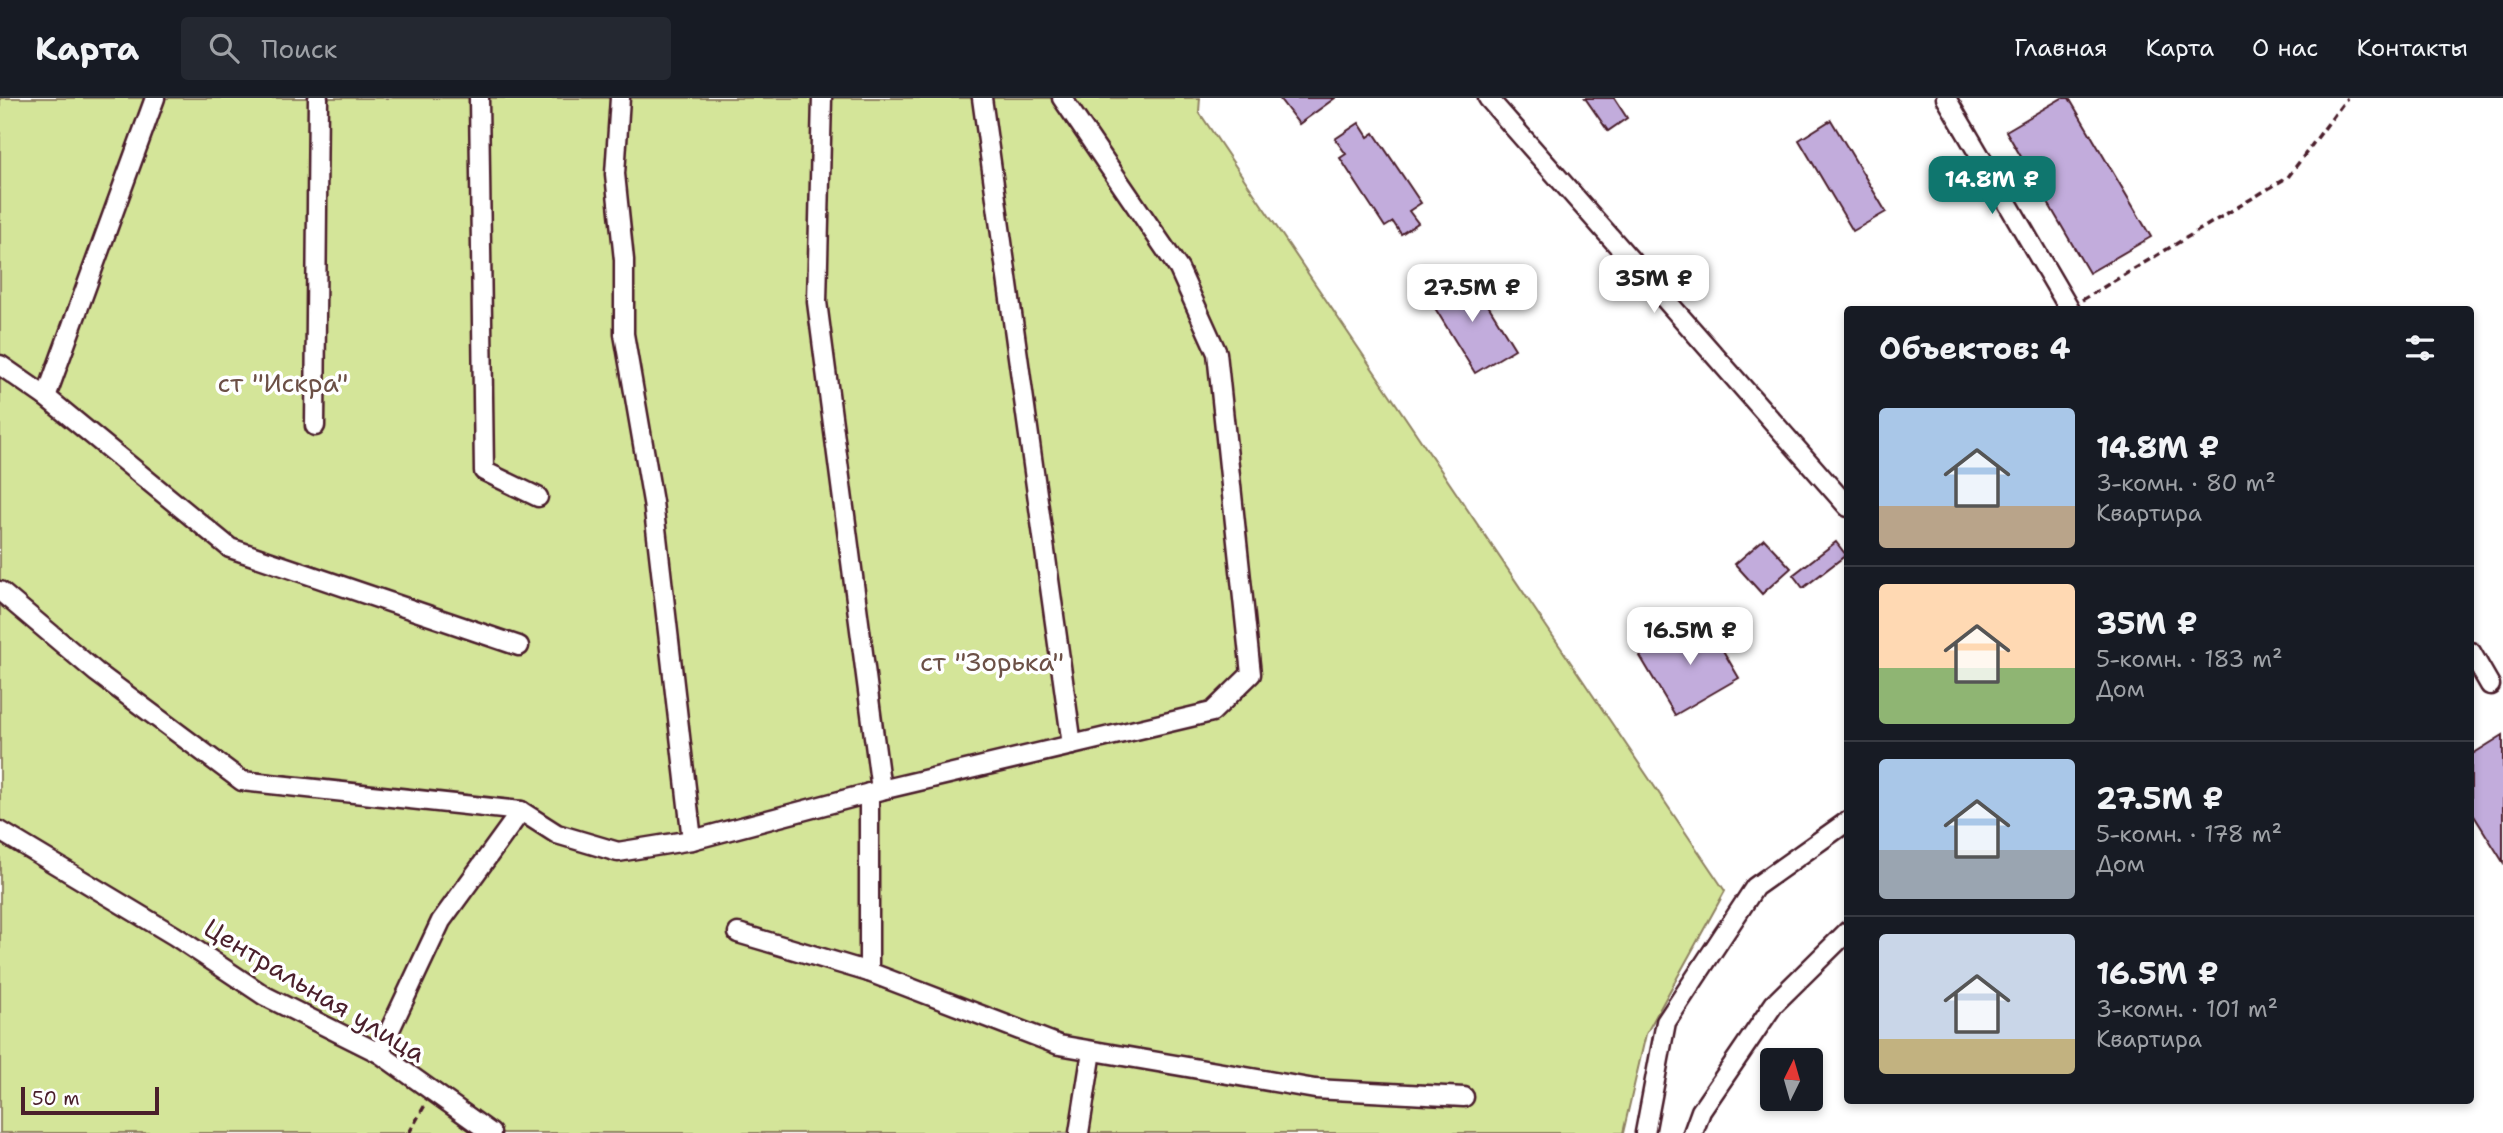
<!DOCTYPE html>
<html lang="ru">
<head>
<meta charset="utf-8">
<style>
	body { margin:0; font-family:"Shantell Sans",sans-serif; background:#242831; color:#f1f3f6; height:100vh; display:flex; flex-direction:column; font-size:26px; white-space:nowrap }
	* { box-sizing:border-box; margin:0 }
	p { font-size:23px; color:#9ea1a6 }
	.icon { flex:none; width:38px; height:38px; fill:none; stroke:currentColor; stroke-width:2; stroke-linecap:round; stroke-linejoin:round }
	.map { position:relative; flex:1; overflow:hidden }
	.panel { position:absolute; left:1844px; top:208px; width:630px; height:798px; display:flex; flex-direction:column; background:#171b24; border-radius:7px; box-shadow:0 4px 10px #0003 }
	.panel>* { flex:none }
	.needle { width:46px; rotate:5deg }
	.controls { position:absolute; left:1760px; top:950px; display:grid; gap:14px }
	.controls a { display:grid; place-items:center; width:63px; height:63px; border-radius:7px; background:#171b24; box-shadow:0 4px 10px #0003; font-size:35px }
	.scale { position:absolute; left:21px; bottom:18px; width:138px; box-sizing:border-box; padding-left:7px; border:4px solid #4a1f2b; border-top:0; font-size:19px; line-height:24px; white-space:nowrap; color:#4a1f2b; -webkit-text-stroke:5px #fff; paint-order:stroke }
	.price { position:absolute; translate:-50% -60px; padding:0 16px; border-radius:14px; background:#fff; color:#222; font-size:23px; line-height:46px; filter:drop-shadow(0 2px 4px #0008) }
	.price::after { content:''; position:absolute; left:50%; top:42px; width:21px; height:16px; margin-left:-10px; background:inherit; clip-path:polygon(0 0,100% 0,50% 100%) }
	.price.active { background:#0f766e; color:#fff }
	ul { padding:0; list-style:none }
	li { display:flex; align-items:center; gap:21px; height:175px; padding:0 35px }
	li+li { border-top:2px solid #363941 }
	li span { display:grid; place-items:center; flex:none; width:196px; height:140px; border-radius:7px; color:#555 }
	li>.icon { margin-inline-start:auto }
	span .icon { width:84px; height:84px; fill:#fffc; stroke-width:1 }
	li b { font-size:30px }
	h2 { display:flex; justify-content:space-between; align-items:center; height:84px; padding:0 35px; font-size:30px }
	header { display:flex; align-items:center; gap:42px; box-sizing:border-box; height:98px; padding:0 35px; background:#171b24; border-bottom:2px solid #363941 }
	header strong { font-size:33px }
	nav { display:flex; gap:38px; margin-inline-start:auto; font-size:24px }
	.search { width:490px; height:63px; background:#242831; display:flex; align-items:center; gap:18px; box-sizing:border-box; padding:0 24px; border-radius:7px; color:#9ea1a6; font-size:26px }
	.map>svg:first-child { display:block }
</style>
</head>
<body>
<header>
<strong>Карта</strong>
<div class="search"><svg class="icon" aria-label="search" viewBox="0 0 24 24"><circle cx="10" cy="10" r="6"/><path d="M15 15l6 6"/></svg>Поиск</div>
<nav><a>Главная</a><a>Карта</a><a>О нас</a><a>Контакты</a></nav>
</header>
<div class="map">
<svg width="2503" height="1035" viewBox="0 0 2503 1035">
	<rect width="100%" height="100%" fill="#fff"/>
	<filter id="ink" filterUnits="userSpaceOnUse"><feTurbulence type="fractalNoise" baseFrequency=".0143" numOctaves="2"/><feDisplacementMap in="SourceGraphic" scale="14" xChannelSelector="R" yChannelSelector="G"/><feConvolveMatrix kernelMatrix="1 2 1 2 8 2 1 2 1" color-interpolation-filters="sRGB"/></filter>
	<g filter="url(#ink)">
		<!-- green -->
		<polygon fill="#d4e599" stroke="#8f8262" stroke-width="2" points="0,0 1200,0 1199,14 1725,793 1646,936 1623,1035 0,1035"/>
		<!-- building -->
		<g fill="#c2acdc" stroke="#4a1f2b" stroke-width="2">
			<polygon points="1279,0 1335,0 1299,26"/>
			<polygon points="1585,0 1614,0 1627,20 1608,33"/>
			<polygon points="2062,0 2069,0 2151,139 2089,175 2006,33"/>
			<polygon points="1831,22 1886,114 1853,133 1799,42"/>
			<polygon points="1359,25 1368,39 1374,35 1421,105 1409,113 1418,125 1401,136 1393,124 1385,129 1340,60 1346,56 1335,41"/>
			<polygon points="1470,178 1515,251 1475,275 1430,202"/>
			<polygon points="1764,441 1791,470 1762,496 1735,466"/>
			<polygon points="1836,444 1846,457 1803,490 1793,477"/>
			<polygon points="1704,520 1739,580 1675,617 1640,558"/>
			<polygon points="2503,637 2503,764 2471,713 2471,657"/>
		</g>
		<g fill="none" stroke-linecap="round" stroke-linejoin="round">
			<defs>
				<g id="minor">
					<polyline points="479,0 484,373 538,399"/>
					<polyline points="620,0 615,76 624,162 624,236 653,404 692,742"/>
					<polyline points="822,0 817,204 881,692"/>
					<polyline points="982,0 1072,647"/>
					<polyline points="1488,0 1848,409"/>
					<polyline points="1946,0 2070,212"/>
					<polyline points="0,267 46,299 230,450 519,548"/>
					<polyline points="46,299 155,0"/>
					<polyline points="315,328 318,0"/>
					<polyline points="0,493 96,574 242,683 521,713 557,736 618,754 692,742 881,692 1212,614 1251,576 1217,255 1179,171 1062,0"/>
					<polyline points="2471,554 2490,587"/>
					<polyline points="869,695 869,874 1059,947 1315,991 1464,999"/>
					<polyline points="0,733 175,838 265,898 379,955 491,1035"/>
					<polyline points="738,835 869,874"/>
					<polyline points="379,955 441,823 521,713"/>
					<polyline points="1079,1035 1092,953"/>
					<polyline points="1645,1035 1666,924 1755,789 1848,723"/>
					<polyline points="1693,1035 1701,1013 1774,906 1848,833"/>
				</g>
			</defs>
			<!-- minor casing -->
			<use href="#minor" stroke="#4a1f2b" stroke-width="23"/>
			<!-- path -->
			<g stroke="#4a1f2b" stroke-width="3.5" stroke-dasharray="7 5" stroke-linecap="butt">
				<polyline points="2082,202 2288,79 2347,0"/>
				<polyline points="409,1035 425,1007"/>
			</g>
			<!-- minor -->
			<use href="#minor" stroke="#fff" stroke-width="18"/>
		</g>
	</g>
	<g text-anchor="middle" dominant-baseline="central" stroke-width="7" stroke-linejoin="round" paint-order="stroke">
		<!-- park labels -->
		<g font-size="26" fill="#6c5046" stroke="#fff">
			<text x="283" y="284">ст "Искра"</text>
			<text x="992" y="563">ст "Зорька"</text>
		</g>
		<!-- street labels -->
		<g font-size="26" fill="#4a1f2b" stroke="#fff">
			<text transform="translate(315 892) rotate(31)">Центральная улица</text>
		</g>
	</g>
</svg>
<div class="controls">
<a><svg class="needle" viewBox="-14 -14 28 28"><path d="M0-13l5 13h-10z" fill="#e53935"/><path d="M0 13l5-13h-10z" fill="#9ea1a6"/></svg></a>
</div>
<div class="scale">50 m</div>
<b class="price active" style="left:1992px;top:118px">14.8M ₽</b>
<b class="price" style="left:1654px;top:217px">35M ₽</b>
<b class="price" style="left:1472px;top:226px">27.5M ₽</b>
<b class="price" style="left:1690px;top:569px">16.5M ₽</b>
<section class="panel">
<h2>Объектов: 4<svg class="icon" aria-label="filters" viewBox="0 0 24 24"><path d="M4 7h16M4 17h16"/><circle cx="9" cy="7" r="2"/><circle cx="15" cy="17" r="2"/></svg></h2>
<ul>
<li><span style="background:linear-gradient(#a9c7e8 70%,#b9a48a 0)"><svg class="icon" aria-label="home" viewBox="0 0 24 24"><path d="M3 11l9-7 9 7M6 9v11h12V9"/></svg></span><div><b>14.8M ₽</b><p>3-комн. · 80 m²</p><p>Квартира</p></div></li>
<li><span style="background:linear-gradient(#ffd9b3 60%,#8fb573 0)"><svg class="icon" aria-label="home" viewBox="0 0 24 24"><path d="M3 11l9-7 9 7M6 9v11h12V9"/></svg></span><div><b>35M ₽</b><p>5-комн. · 183 m²</p><p>Дом</p></div></li>
<li><span style="background:linear-gradient(#a9c7e8 65%,#9aa5b1 0)"><svg class="icon" aria-label="home" viewBox="0 0 24 24"><path d="M3 11l9-7 9 7M6 9v11h12V9"/></svg></span><div><b>27.5M ₽</b><p>5-комн. · 178 m²</p><p>Дом</p></div></li>
<li><span style="background:linear-gradient(#c9d6e8 75%,#c2b280 0)"><svg class="icon" aria-label="home" viewBox="0 0 24 24"><path d="M3 11l9-7 9 7M6 9v11h12V9"/></svg></span><div><b>16.5M ₽</b><p>3-комн. · 101 m²</p><p>Квартира</p></div></li>
</ul>
</section>
</div>
</body>
</html>
